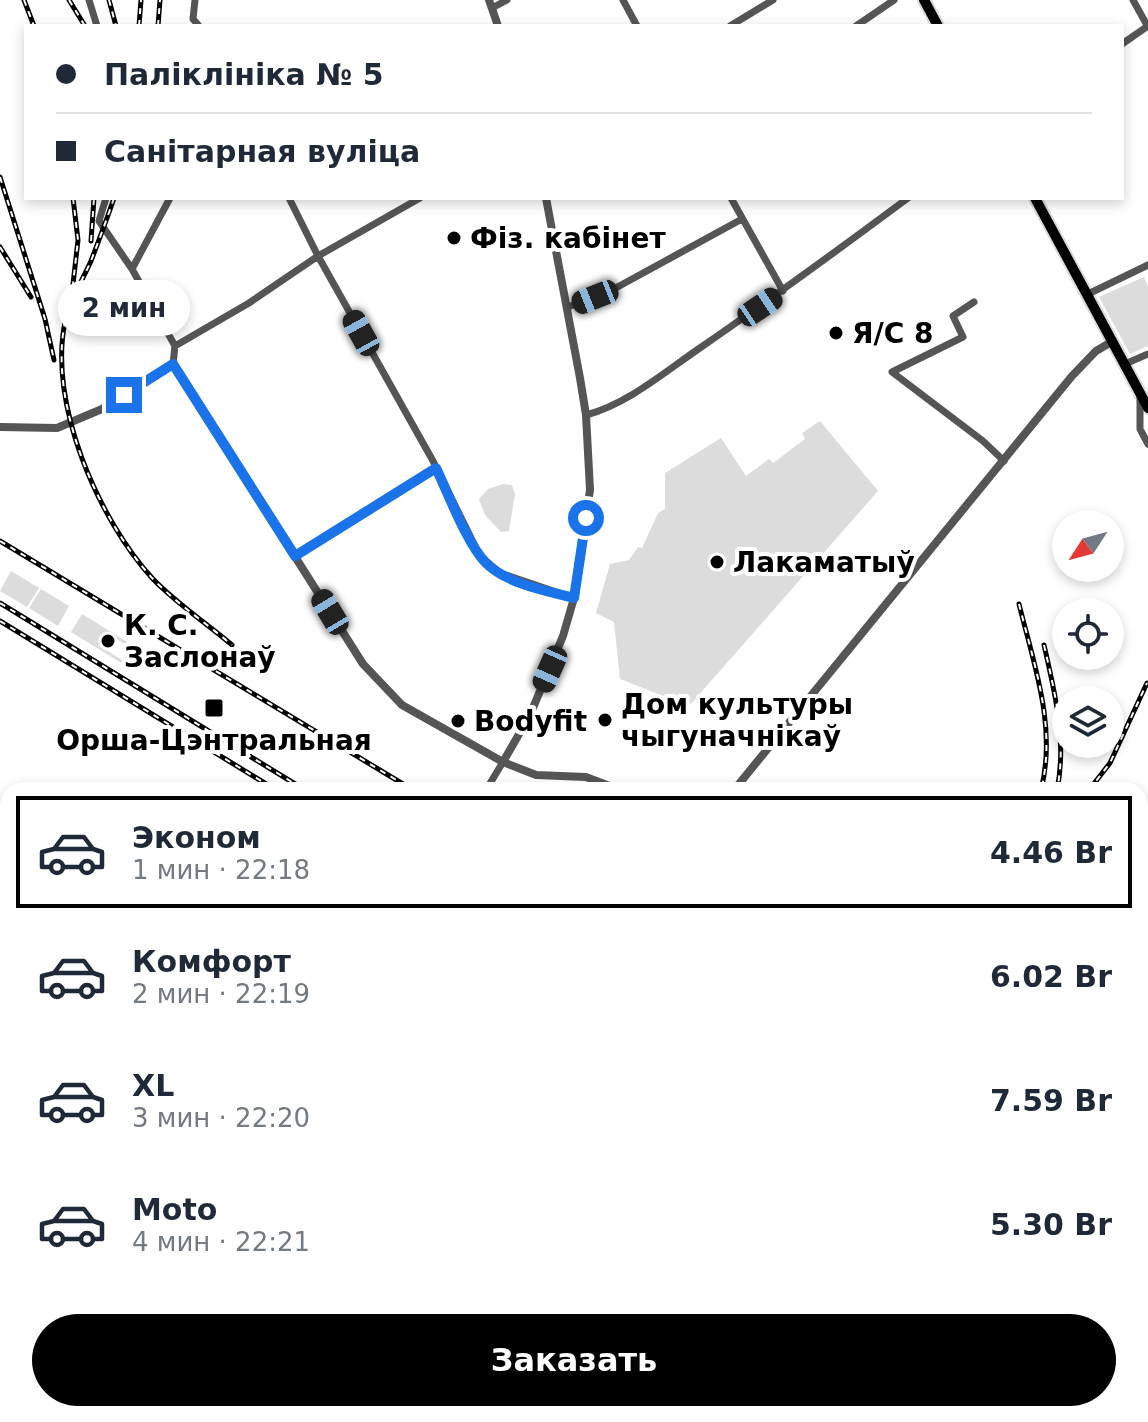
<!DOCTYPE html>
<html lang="ru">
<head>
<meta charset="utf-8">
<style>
	:root { --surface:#fff; --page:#f6f6f7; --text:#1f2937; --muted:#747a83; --line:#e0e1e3; --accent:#000 }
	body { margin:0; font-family:"DejaVu Sans",sans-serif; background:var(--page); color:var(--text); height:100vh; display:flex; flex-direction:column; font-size:30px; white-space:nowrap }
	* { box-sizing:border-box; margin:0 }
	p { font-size:26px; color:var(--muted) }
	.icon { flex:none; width:44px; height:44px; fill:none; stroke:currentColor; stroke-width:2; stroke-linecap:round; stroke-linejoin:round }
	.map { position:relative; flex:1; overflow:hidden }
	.sheet { position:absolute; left:0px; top:782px; width:1148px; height:640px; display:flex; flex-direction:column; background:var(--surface); border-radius:24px 24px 0 0; box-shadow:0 4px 12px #0003 }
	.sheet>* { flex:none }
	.guide { position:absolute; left:24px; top:24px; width:1100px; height:176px; border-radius:0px; box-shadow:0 4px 12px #0003; display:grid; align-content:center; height:176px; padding:0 32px; background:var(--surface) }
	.needle { width:52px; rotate:234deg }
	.tools { position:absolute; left:1052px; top:510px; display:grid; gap:16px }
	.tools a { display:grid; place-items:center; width:72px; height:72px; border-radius:50%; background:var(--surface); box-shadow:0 4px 12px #0003; font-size:40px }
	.end { position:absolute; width:36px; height:36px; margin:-18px; border:10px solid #1a73e8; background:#fff; box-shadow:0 0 0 4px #fff }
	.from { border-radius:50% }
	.bubble { position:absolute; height:56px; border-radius:28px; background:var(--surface); box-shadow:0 4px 12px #0003; font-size:26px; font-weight:600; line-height:56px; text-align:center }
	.car { position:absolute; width:24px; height:48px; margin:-24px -12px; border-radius:10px; box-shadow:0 0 6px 2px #0007; background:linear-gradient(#222 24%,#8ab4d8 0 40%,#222 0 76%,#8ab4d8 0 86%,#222 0) }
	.guide b { display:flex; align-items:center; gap:28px; height:76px; font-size:30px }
	.guide b+b { border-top:2px solid var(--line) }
	.guide i { width:20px; height:20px; background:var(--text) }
	ul { padding:14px 0 0; list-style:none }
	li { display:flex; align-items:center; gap:24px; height:112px; margin:0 16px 12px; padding:0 16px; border:4px solid transparent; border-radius:0px }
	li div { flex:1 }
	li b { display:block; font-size:30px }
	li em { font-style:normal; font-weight:600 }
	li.on { border-color:var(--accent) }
	li>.icon { width:72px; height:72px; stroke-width:1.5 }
	.cta { display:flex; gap:16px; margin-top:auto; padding:16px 32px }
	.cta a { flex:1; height:92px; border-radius:48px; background:var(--accent); color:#fff; font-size:32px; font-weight:600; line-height:92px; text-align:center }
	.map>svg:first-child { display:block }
</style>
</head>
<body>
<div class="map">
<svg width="1148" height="1422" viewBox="0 0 1148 1422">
	<rect width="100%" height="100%" fill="#fff"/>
	<path fill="#dcdcdc" d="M 1144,277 L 1148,287 L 1148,346 L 1130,354 L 1099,297 Z
		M 820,421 L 878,491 L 689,706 L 620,679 L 614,622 L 596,613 L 610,564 L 629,560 L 638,547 L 642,548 L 658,513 L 665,509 L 665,473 L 721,438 L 746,476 L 769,459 L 773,463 L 805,439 L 802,433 Z
		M 503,484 L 512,485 L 515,494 L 509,531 L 501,532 L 485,515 L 479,499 L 488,489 Z
		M 11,571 L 39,588 L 27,607 L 0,591 Z
		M 41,589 L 69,606 L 58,626 L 29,608 Z
		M 82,614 L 134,646 L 130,653 L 127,651 L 129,647 L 108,634 L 100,646 L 122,660 L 126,655 L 128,656 L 123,664 L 71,632 Z
		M 1148,907 L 1148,1015 L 1140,1012 L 1140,918 Z
		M 1140,1056 L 1148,1058 L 1148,1120 L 1140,1117 Z"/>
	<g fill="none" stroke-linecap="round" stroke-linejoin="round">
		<g stroke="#dbdbdb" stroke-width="14">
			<path id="primary" d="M 924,0 L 938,26
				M 1035,198 L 1148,408"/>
		</g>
		<path stroke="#555" stroke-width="7" d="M 89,0 L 97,26
			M 195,0 L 193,19 L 199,26
			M 623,0 L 637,26
			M 1133,0 L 1148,27
			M 492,8 L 507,0
			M 730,26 L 773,0
			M 856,26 L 894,0
			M 1122,44 L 1148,26
			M 106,198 L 99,221 L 132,269
			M 170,198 L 132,269 L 175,346 L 173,364
			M 289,198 L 318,256 L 433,461 L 480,556 L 500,573 L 574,598
			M 731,198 L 783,291
			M 1088,294 L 1148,265
			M 974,302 L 953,316 L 963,337 L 892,372 L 983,441 L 1004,461
			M 568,307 L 612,290 L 742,219
			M 175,346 L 249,303 L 318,256 L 420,198
			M 1125,364 L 1148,354
			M 1140,395 L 1140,429 L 1148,444
			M 586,415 C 627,404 662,374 697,350 C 768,301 838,250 908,198
			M 295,556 L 436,468
			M 486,790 L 503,762
			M 0,900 L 8,895
			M 0,1053 L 8,1069
			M 0,1097 L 8,1093
			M 0,1286 L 8,1285
			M 0,1402 L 8,1404
			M 37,1414 L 61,1422
			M 187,1414 L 190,1422
			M 288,1414 L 292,1422
			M 477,1414 L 479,1422
			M 624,1414 L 626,1422
			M 1057,1414 L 1058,1422
			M 1123,1414 L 1131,1422
			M 680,1422 L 703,1414
			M 798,1422 L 806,1414
			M 898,1422 L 904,1418 L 912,1422
			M 965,1422 L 973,1414"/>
		<path stroke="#555" stroke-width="8" d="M 489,0 L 498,26
			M 0,427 L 57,428 L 102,409 L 173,364 L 363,664 L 402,705 L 503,762 L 536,775 L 586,777 L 620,790
			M 503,762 L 530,715 L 563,636 L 574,598 L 590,490 L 586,415 L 580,378 L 546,198
			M 734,790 L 1072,376 L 1096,351 L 1113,341"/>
		<use href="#primary" stroke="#000" stroke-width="10"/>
		<g stroke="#000" stroke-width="5">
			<path id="rail" d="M 24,0 L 34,26
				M 69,0 L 85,26
				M 109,0 L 116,26
				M 139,26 L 141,0
				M 158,26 L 160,0
				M 0,177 L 45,319 L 54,360
				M 73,198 L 78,240 L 73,284
				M 114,198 C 107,219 99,240 91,261 C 82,281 70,300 65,322 C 48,403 98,519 153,579 C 176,603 206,623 232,645
				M 91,241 L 94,198
				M 0,247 L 31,297
				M 0,541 L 413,790
				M 0,603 L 305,790
				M 1019,604 C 1034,665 1057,727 1041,790
				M 0,621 L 276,790
				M 1044,645 C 1055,693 1067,741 1057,790
				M 1089,790 L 1110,763 L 1147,683
				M 1140,913 L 1148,901
				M 1140,1192 L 1148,1197
				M 1140,1311 L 1148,1316"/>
		</g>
		<use href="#rail" stroke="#fff" stroke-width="2" stroke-dasharray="6" stroke-linecap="butt"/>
	</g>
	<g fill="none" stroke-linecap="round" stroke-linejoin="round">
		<path stroke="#1a73e8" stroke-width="10" d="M 124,395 L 173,364 L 295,556 L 436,468 C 448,493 467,544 486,563 C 507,584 547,591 574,598 L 586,518"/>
	</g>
	<g fill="#000" stroke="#fff" stroke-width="3">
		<circle cx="454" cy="238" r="8"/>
		<circle cx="836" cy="333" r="8"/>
		<circle cx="717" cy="562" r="8"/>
		<circle cx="108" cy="641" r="8"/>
		<rect x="204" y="698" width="20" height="20" rx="4"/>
		<circle cx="605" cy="720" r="8"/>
		<circle cx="458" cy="721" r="8"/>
	</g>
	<g text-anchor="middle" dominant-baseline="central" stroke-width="8" stroke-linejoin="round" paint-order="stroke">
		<g font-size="28" font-weight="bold" fill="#000" stroke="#fff" text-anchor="start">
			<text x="470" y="238">Фіз. кабінет</text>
			<text x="852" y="333">Я/С 8</text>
			<text x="733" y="562">Лакаматыў</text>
			<text x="124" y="625">К. С.<tspan x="124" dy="32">Заслонаў</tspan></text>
			<text x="621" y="704">Дом культуры<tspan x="621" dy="32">чыгуначнікаў</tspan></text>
			<text x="474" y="721">Bodyfit</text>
			<text x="214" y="740" text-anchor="middle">Орша-Цэнтральная</text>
		</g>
	</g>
</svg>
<div class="tools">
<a><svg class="needle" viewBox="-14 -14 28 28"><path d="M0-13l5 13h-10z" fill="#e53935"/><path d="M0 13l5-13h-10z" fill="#747a83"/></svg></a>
<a><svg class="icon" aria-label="locate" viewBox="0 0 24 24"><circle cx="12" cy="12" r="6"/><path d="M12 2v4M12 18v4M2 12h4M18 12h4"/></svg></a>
<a><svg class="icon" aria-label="layers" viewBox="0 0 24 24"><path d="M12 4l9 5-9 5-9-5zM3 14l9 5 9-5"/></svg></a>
</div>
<i class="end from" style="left:586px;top:518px"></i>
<i class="end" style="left:124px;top:395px"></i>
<div class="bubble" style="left:58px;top:280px;width:132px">2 мин</div>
<i class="car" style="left:595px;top:297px;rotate:248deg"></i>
<i class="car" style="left:760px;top:307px;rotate:56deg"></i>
<i class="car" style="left:361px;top:333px;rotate:331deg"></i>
<i class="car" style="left:330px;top:612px;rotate:329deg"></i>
<i class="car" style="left:550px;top:669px;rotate:204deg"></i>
<div class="guide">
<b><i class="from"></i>Паліклініка № 5</b>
<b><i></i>Санітарная вуліца</b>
</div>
<section class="sheet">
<ul>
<li class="on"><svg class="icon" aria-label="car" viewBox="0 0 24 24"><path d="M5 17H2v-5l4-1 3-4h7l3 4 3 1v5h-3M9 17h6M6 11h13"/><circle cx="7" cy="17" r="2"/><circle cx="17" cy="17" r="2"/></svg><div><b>Эконом</b><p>1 мин · 22:18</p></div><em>4.46 Br</em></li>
<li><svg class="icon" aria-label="car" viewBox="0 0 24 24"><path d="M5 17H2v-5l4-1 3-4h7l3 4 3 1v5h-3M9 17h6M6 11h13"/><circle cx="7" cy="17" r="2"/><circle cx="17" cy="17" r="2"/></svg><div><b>Комфорт</b><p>2 мин · 22:19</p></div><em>6.02 Br</em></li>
<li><svg class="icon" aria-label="car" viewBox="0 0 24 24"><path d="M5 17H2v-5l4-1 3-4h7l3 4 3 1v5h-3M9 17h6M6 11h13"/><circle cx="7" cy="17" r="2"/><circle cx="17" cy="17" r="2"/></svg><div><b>XL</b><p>3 мин · 22:20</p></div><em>7.59 Br</em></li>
<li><svg class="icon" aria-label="car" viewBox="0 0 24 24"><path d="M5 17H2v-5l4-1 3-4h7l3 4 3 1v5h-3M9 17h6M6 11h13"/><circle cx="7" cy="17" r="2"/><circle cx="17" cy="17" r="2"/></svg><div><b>Moto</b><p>4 мин · 22:21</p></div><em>5.30 Br</em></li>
</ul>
<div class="cta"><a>Заказать</a></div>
</section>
</div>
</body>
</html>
